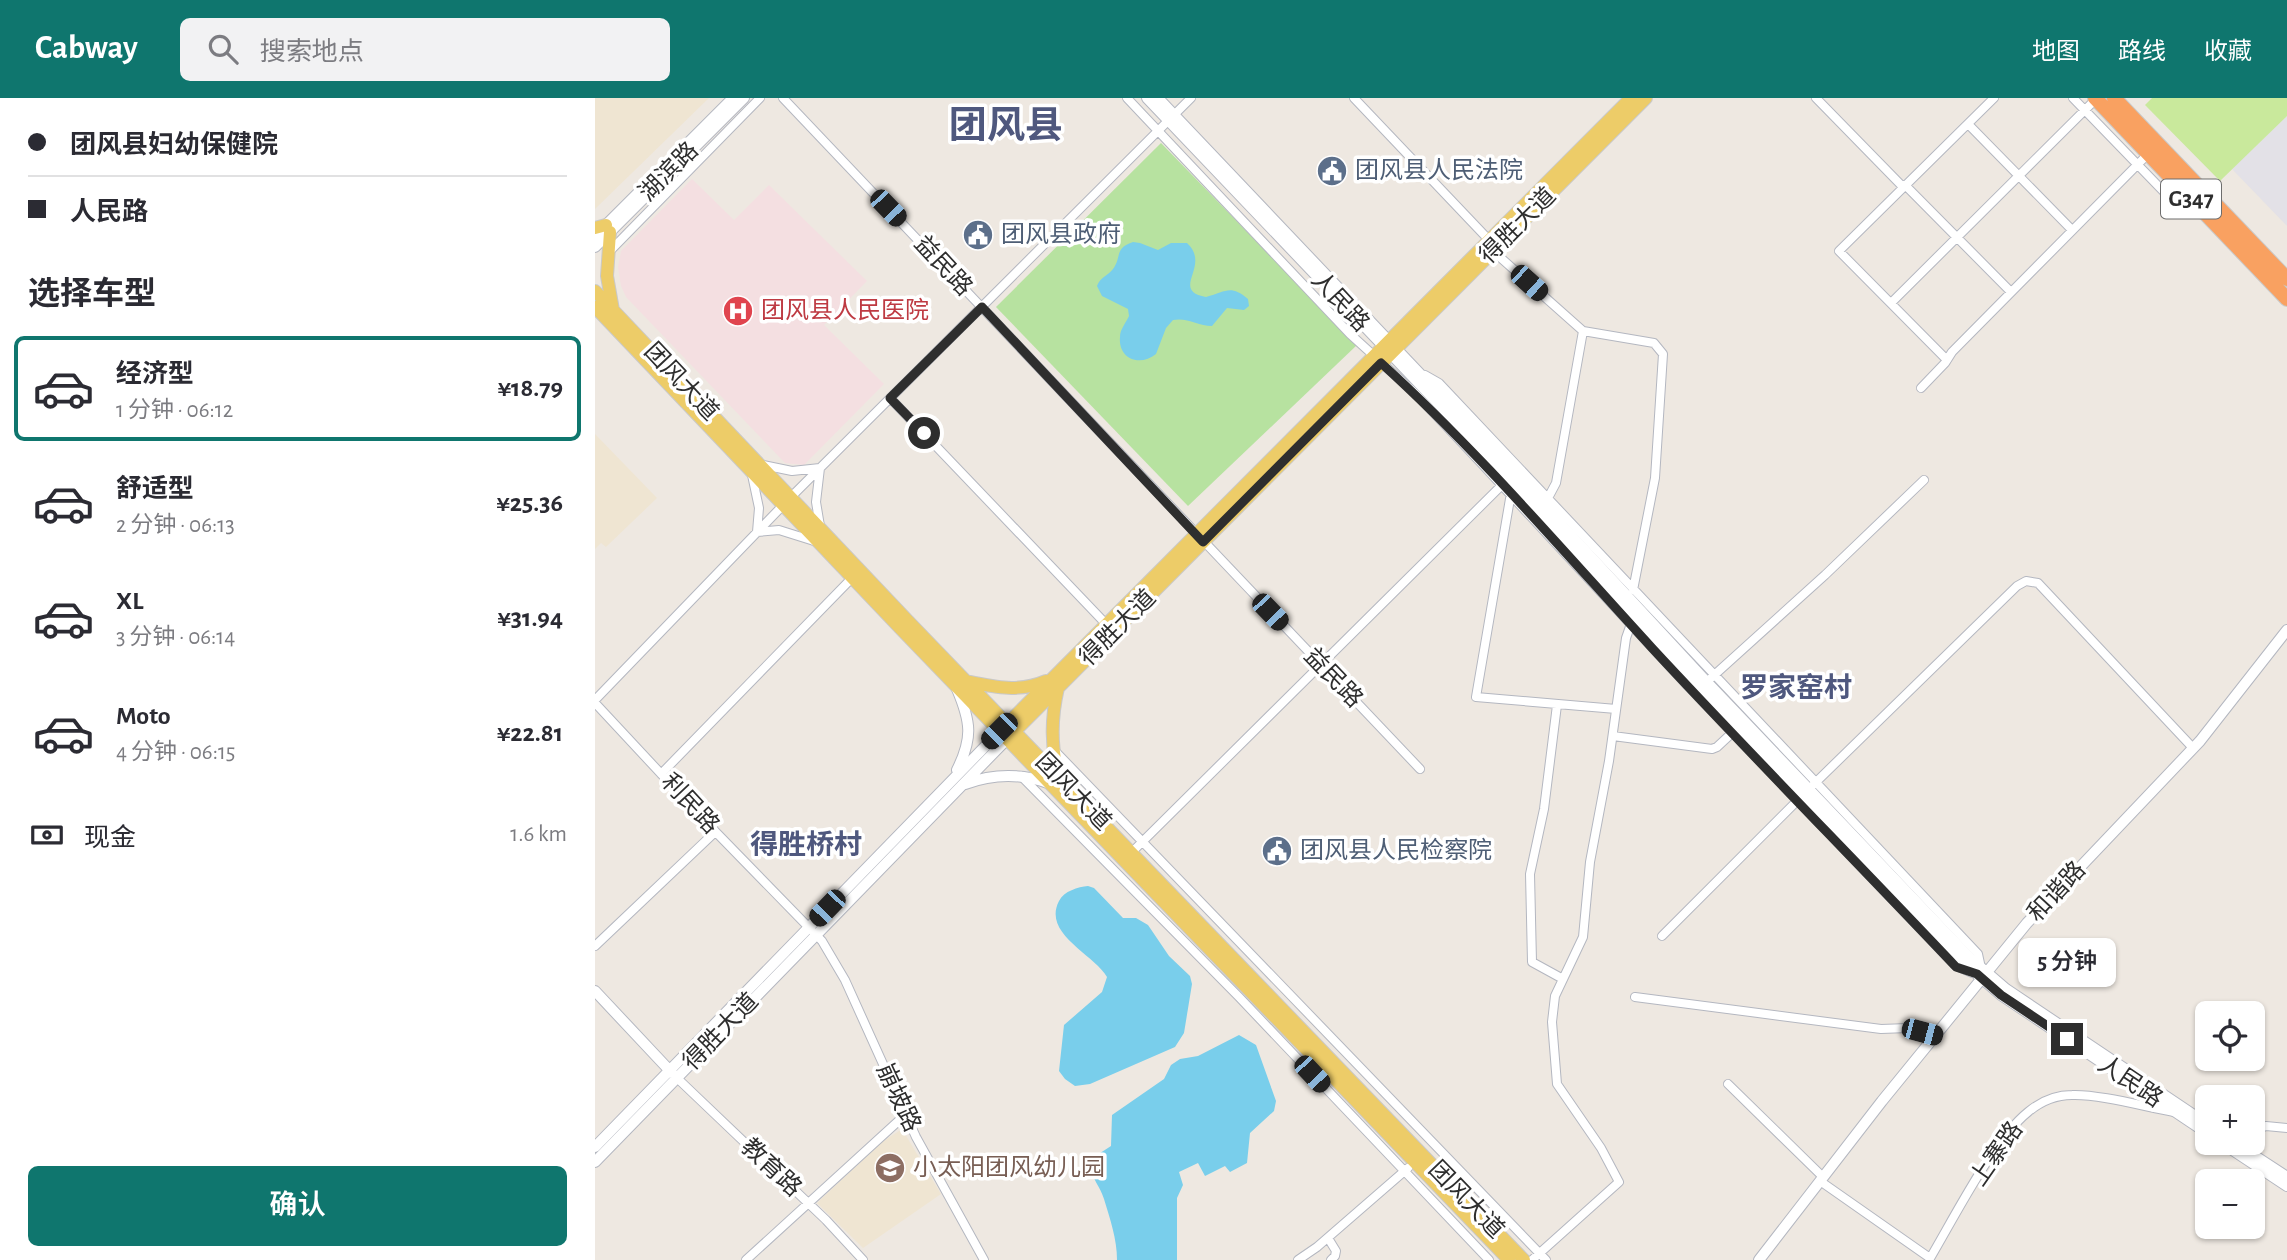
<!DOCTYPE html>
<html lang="zh">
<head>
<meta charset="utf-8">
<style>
	:root { --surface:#fff; --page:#f2f2f3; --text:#2b2b33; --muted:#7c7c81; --line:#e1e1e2; --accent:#0f766e }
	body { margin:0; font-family:"Alegreya Sans","Noto Sans SC",sans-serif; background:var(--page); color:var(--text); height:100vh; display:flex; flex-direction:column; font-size:26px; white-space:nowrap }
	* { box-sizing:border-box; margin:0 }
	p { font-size:23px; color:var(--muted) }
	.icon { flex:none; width:38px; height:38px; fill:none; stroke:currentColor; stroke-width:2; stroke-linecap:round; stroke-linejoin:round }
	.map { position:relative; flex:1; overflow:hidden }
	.panel { display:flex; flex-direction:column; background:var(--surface); width:595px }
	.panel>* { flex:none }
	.guide { display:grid; align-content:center; height:154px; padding:0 28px; background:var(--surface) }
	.fabs { position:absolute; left:1600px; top:903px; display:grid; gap:14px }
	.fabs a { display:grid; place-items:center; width:70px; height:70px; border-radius:10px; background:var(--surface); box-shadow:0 2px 5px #0004; font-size:35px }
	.end { position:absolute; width:32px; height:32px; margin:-16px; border:9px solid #2e2e2e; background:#fff; box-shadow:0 0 0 4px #fff }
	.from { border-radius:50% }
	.bubble { position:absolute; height:49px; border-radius:10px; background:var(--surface); box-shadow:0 2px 5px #0004; font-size:23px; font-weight:600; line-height:49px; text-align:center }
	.car { position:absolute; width:21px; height:42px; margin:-21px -10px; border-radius:9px; box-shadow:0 0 5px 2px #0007; background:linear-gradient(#222 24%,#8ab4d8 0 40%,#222 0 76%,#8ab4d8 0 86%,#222 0) }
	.guide b { display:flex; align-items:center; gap:24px; height:66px; font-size:26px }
	.guide b+b { border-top:2px solid var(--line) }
	.guide i { width:18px; height:18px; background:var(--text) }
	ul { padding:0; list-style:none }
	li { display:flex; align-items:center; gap:21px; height:105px; margin:0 14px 10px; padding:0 14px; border:4px solid transparent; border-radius:10px }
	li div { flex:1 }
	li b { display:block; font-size:26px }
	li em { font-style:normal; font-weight:600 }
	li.active { border-color:var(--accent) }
	li>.icon { width:63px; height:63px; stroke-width:1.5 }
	h2 { padding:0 28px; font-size:32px; line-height:84px }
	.pay { display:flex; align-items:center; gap:18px; height:77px; padding:0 28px; font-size:26px }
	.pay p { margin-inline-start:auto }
	.cta { display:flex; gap:14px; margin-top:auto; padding:14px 28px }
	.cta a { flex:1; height:80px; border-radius:10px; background:var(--accent); color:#fff; font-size:28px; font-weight:600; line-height:80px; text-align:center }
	header { display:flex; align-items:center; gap:42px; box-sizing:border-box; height:98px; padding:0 35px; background:var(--accent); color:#fff }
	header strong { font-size:33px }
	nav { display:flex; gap:38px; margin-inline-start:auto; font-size:24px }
	.search { width:490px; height:63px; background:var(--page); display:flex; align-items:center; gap:18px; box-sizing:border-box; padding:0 24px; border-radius:10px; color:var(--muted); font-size:26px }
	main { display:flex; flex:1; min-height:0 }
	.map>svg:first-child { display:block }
</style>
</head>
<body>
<header>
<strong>Cabway</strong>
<div class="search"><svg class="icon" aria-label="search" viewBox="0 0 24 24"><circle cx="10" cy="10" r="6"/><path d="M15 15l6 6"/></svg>搜索地点</div>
<nav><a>地图</a><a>路线</a><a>收藏</a></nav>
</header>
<main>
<section class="panel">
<div class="guide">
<b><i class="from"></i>团风县妇幼保健院</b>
<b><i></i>人民路</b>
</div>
<h2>选择车型</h2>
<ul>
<li class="active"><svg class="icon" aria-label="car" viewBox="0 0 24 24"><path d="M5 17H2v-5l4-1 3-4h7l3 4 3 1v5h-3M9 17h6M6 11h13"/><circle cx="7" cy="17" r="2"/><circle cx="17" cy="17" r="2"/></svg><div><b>经济型</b><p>1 分钟 · 06:12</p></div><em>¥18.79</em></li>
<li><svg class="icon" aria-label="car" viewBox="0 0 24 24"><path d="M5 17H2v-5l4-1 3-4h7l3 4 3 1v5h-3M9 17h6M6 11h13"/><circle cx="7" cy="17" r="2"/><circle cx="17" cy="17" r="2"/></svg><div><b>舒适型</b><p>2 分钟 · 06:13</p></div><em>¥25.36</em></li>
<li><svg class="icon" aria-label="car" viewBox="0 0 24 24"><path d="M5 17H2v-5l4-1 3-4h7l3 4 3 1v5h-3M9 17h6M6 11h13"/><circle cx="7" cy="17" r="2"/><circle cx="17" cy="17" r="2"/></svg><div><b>XL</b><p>3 分钟 · 06:14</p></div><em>¥31.94</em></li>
<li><svg class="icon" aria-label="car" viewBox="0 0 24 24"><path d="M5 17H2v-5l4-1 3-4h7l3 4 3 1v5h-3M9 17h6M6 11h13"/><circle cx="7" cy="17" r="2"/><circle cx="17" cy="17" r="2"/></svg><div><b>Moto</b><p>4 分钟 · 06:15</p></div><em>¥22.81</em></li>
</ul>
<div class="pay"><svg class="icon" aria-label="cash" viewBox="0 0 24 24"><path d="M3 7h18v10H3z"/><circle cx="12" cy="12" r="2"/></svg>现金<p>1.6 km</p></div>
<div class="cta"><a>确认</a></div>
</section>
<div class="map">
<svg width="1692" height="1162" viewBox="0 0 1692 1162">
	<rect width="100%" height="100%" fill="#eee8e1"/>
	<path fill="#e3e1e7" d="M 1692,18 L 1692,128 L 1637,71 Z"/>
	<path fill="#efe5d2" d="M 0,0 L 114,0 L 0,111 Z
		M 0,336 L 62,400 L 11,449 L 6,445 L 0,451 Z
		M 307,1031 L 346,1096 L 268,1150 L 222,1105 L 287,1044 Z"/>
	<path fill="#f4dfe1" d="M 97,81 L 139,122 L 174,87 L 272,183 L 229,227 L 289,286 L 209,367 L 190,365 L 31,199 L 26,188 L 23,169 L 26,153 Z"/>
	<path fill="#b7e2a0" d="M 566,45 L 762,247 L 593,408 L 401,209 Z"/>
	<path fill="#c9e99c" d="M 1557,0 L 1692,0 L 1692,18 L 1625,83 L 1550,7 Z"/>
	<path fill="#79ceeb" d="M 538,144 L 545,145 L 563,152 L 576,145 L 592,145 C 617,168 574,192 611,199 C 631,194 635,186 653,201 L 654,208 L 649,212 L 632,210 L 617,228 C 603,228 592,219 578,222 L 571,230 L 561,256 C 545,269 523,261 525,239 C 525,231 531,225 534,218 L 533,211 L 507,198 L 502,188 C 505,179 513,178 518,171 C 527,159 519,150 538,144 Z
		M 493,788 L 499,790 L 528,820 L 541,820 L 553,827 L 574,858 L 595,878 L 597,886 L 589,935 L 580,949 L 495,986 L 480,988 L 470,981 L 464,973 L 469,927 L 507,894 L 512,879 C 499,856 447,836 464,803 C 469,793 483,789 493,788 Z
		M 644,937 L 661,947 L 681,1003 L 679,1013 L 655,1035 L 652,1065 L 635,1074 L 630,1068 L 610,1078 L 603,1065 L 584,1074 L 588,1087 L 582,1100 L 582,1162 L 522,1162 C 522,1141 515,1121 509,1101 C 504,1085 492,1078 499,1059 L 516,1048 L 517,1017 L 569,981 L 576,967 L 585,961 L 603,958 Z"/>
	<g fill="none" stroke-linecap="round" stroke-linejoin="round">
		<g stroke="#b4b7c0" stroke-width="10">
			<path id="street" d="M 188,0 L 825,671
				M 532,0 L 755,236 L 821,296 L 888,367 L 1093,588 L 1361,868 L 1377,875
				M 759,0 L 894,142
				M 1221,0 L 1308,89
				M 1478,0 L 1571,96 L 1582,86
				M 1373,26 L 1477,132
				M 1310,87 L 1416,194
				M 898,153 L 988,233 L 961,385 L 953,400
				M 14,154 L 165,0
				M 1296,205 L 1501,1
				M 988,233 L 1059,245 L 1068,256 L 1060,380 L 1038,492
				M 1352,262 L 1244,153 L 1399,0
				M 830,277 L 844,285 L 1383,856 L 1386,870
				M 1326,290 L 1350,265 L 1357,254 L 1553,56
				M 295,300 L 511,526
				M 168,367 L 197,373 L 225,370 L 221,404 L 225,428
				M 157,377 L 164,410 L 162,434 L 184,432 L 219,443
				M 916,395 L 881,599 L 1021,611
				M 1116,580 L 1230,477 L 1329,382
				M 0,602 L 196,399 L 596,0
				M 0,605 L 111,724 L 227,843 L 250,882 L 321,1039 L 389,1162
				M 962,607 L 949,711 L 935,776 L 937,864 L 968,881
				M 1018,638 L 1117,651 L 1122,649 L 1137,635
				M 460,653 L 951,1162
				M 66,676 L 257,480
				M 426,678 L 644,899 L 894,1162
				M 1218,687 L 1422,488 L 1431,483 L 1443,485 L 1598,650
				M 536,755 L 909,385
				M 1067,838 L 1204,701
				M 0,848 L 120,734
				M 1040,899 L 1286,931 L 1313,930 L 1341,937
				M 82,980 L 231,1122 L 268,1162
				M 1133,986 L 1228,1079
				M 1657,1033 L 1671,1028 L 1692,1030
				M 1225,1083 L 1335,1160
				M 733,1140 L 741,1153 L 740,1158 L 736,1162
				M 151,1162 L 310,1017
				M 703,1162 L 722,1149 L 813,1070
				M 937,1162 L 1024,1084 L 1006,1050 L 962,986 L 957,924 L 960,898 L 988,839 L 995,764 L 1014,663 L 1031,540 L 1037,523
				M 1334,1162 C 1358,1122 1398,1042 1433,1014 C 1445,1004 1461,997 1477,997 C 1504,996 1551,1009 1579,1014"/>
		</g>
		<g stroke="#b4b7c0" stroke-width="12">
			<path id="secondary" d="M 552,0 L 897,362 L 1101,584 L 1370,866 L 1406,897 L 1612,1035
				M 563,0 L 902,357 L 1107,579 L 1375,860 L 1411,891 L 1612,1026
				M 0,138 L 138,0
				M 0,149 L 149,0
				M 362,591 C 376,624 378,640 362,672
				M 370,686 C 397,676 425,675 453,685
				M 0,893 L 77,975
				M 1627,1045 L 1692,1088
				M 1640,1045 L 1692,1079
				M 0,1049 L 410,628
				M 0,1064 L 416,637
				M 1164,1162 L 1287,1003 L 1432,825 L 1605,643 L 1692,532"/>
		</g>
		<g stroke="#c9c9c9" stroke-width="14">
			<path id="primary" d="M 0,130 L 11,127
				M 15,134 L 12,178 L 18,212
				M 0,193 L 313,523 L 929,1162
				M 0,209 L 305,530 L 914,1162
				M 370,583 C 399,589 423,595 451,583
				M 463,590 C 456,620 455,648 464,678
				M 412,626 L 1036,0
				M 419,634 L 1051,0"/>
		</g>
		<g stroke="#c9c9c9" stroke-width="16">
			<path id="highway" d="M 1500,0 L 1692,201
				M 1519,0 L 1692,181"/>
		</g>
		<use href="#street" stroke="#fff" stroke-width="8"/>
		<use href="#secondary" stroke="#fff" stroke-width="10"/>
		<use href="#primary" stroke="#edcc68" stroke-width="12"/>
		<use href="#highway" stroke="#f9a161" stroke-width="14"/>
	</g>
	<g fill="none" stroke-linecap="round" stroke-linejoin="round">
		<path stroke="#2e2e2e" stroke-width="9" d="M 329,335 L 295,300 L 387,209 L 608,444 L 786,265 C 883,353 969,454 1057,550 C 1157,658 1260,762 1361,869 L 1382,876 L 1406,897 L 1472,941"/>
	</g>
	<defs>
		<g id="civic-disc" transform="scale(1.575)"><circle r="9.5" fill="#5c6f8a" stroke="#fff"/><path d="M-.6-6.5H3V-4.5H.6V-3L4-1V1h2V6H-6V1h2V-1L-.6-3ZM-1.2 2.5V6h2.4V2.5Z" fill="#fff"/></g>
		<g id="hospital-disc" transform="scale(1.575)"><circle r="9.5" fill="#e0444e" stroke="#fff"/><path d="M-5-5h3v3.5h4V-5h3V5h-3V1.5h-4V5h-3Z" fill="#fff"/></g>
		<g id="school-disc" transform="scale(1.575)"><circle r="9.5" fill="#8d6e63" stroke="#fff"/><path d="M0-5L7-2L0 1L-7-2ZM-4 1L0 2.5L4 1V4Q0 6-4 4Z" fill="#fff"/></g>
	</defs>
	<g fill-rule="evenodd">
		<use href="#civic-disc" x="737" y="73"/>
		<use href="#civic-disc" x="383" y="137"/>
		<use href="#hospital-disc" x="143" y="213"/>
		<use href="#civic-disc" x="682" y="753"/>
		<use href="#school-disc" x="295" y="1070"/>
	</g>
	<g text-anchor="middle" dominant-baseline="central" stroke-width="7" stroke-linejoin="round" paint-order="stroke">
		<rect fill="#fff" stroke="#6d6d6d" stroke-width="2" x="1566" y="81.5" width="60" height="39" rx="5"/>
		<g font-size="23" font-weight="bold" fill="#2e2e2e">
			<text x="1596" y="101">G347</text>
		</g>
		<g font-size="24" fill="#4e5e75" stroke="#fff" text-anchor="start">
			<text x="760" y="73">团风县人民法院</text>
			<text x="406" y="137">团风县政府</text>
			<text x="705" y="753">团风县人民检察院</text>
		</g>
		<g font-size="24" fill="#2e2e2e" stroke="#fff">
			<text transform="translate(74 74) rotate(-45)">湖滨路</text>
			<text transform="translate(923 128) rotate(-45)">得胜大道</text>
			<text transform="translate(348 168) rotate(47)">益民路</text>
			<text transform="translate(745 204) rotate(47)">人民路</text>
			<text transform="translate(86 284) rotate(47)">团风大道</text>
			<text transform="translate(523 530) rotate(-45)">得胜大道</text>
			<text transform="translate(738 580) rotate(46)">益民路</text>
			<text transform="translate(478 694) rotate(46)">团风大道</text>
			<text transform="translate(95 706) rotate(47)">利民路</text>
			<text transform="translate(1462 794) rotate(-47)">和谐路</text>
			<text transform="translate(126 934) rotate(-46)">得胜大道</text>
			<text transform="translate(1535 984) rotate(34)">人民路</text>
			<text transform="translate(303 1000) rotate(65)">崩坡路</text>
			<text transform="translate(1402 1056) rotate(-55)">上寨路</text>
			<text transform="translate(176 1070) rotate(43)">教育路</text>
			<text transform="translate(871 1102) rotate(46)">团风大道</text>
		</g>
		<g font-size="24" fill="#be3a42" stroke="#fff" text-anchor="start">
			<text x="166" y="213">团风县人民医院</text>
		</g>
		<g font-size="24" fill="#785e54" stroke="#fff" text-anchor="start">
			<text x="318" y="1070">小太阳团风幼儿园</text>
		</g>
		<g font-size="28" font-weight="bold" fill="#4f587e" stroke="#fff">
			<text x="1201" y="591">罗家窑村</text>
			<text x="211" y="748">得胜桥村</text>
		</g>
		<g font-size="38" font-weight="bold" fill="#4f587e" stroke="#fff">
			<text x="411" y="29">团风县</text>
		</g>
	</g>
</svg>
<div class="fabs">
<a><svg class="icon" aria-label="locate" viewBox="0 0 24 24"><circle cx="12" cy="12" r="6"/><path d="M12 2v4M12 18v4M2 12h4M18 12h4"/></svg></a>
<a>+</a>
<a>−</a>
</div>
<i class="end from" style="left:329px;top:335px"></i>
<i class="end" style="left:1472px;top:941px"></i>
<div class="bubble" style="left:1423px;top:840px;width:98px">5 分钟</div>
<i class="car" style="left:293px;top:110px;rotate:136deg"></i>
<i class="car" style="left:934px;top:185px;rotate:132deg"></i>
<i class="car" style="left:675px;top:514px;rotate:136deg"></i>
<i class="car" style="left:404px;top:633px;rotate:225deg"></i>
<i class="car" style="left:232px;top:810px;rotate:224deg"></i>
<i class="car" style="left:1327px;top:934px;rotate:105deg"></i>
<i class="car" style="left:717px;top:976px;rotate:137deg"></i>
</div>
</main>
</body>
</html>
